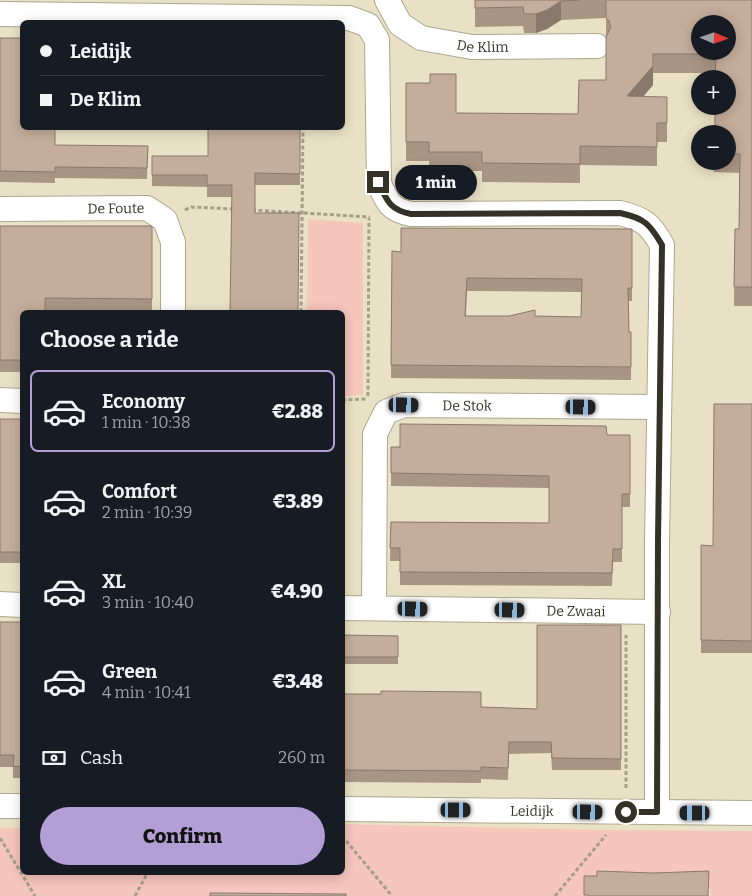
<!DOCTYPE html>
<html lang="en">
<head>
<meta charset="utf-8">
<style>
	:root { --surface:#171b24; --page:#242831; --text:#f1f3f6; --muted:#9ea1a6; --line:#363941; --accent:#b39fd6 }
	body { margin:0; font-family:Bitter,serif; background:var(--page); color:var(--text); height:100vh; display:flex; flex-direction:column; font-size:19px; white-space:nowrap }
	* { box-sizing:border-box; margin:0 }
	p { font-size:16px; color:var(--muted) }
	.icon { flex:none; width:28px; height:28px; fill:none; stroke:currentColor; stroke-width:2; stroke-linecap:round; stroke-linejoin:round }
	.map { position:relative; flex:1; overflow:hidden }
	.drawer { position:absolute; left:20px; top:310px; width:325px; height:565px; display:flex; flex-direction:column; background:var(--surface); border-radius:8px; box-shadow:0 2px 12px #0003 }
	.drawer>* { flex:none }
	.top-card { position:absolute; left:20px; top:20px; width:325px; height:110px; border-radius:8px; box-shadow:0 2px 12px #0003; display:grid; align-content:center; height:110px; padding:0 20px; background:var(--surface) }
	.needle { width:32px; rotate:92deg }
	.controls { position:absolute; left:691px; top:15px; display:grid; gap:10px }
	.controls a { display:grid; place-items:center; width:45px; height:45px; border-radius:50%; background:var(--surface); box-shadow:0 2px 12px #0003; font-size:25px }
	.end { position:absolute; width:22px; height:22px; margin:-11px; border:6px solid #343126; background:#fff; box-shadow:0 0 0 2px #fff }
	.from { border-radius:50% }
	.bubble { position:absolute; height:35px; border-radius:18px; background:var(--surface); box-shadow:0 2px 12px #0003; font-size:16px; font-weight:800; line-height:35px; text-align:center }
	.car { position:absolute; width:15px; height:30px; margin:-15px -8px; border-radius:6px; box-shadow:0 0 4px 1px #0007; background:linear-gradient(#222 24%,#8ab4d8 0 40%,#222 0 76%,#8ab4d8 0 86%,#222 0) }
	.top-card b { display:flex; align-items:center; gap:18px; height:48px; font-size:19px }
	.top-card b+b { border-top:1px solid var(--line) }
	.top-card i { width:12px; height:12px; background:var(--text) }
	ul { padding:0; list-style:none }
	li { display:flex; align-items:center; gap:15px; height:82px; margin:0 10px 8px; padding:0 10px; border:2px solid transparent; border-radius:8px }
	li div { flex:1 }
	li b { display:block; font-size:19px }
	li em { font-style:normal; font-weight:800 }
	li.current { border-color:var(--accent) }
	li>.icon { width:45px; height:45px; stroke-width:1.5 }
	h2 { padding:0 20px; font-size:22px; line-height:60px }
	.pay { display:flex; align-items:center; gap:12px; height:55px; padding:0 20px; font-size:19px }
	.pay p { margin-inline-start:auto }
	.action { display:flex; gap:10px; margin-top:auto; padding:10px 20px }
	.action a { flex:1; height:58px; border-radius:30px; background:var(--accent); color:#111; font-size:20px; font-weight:800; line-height:58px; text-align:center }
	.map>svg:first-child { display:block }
</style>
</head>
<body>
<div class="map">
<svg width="752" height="896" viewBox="0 0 752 896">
	<rect width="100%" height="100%" fill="#e9e1c5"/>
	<path fill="#f6c5bc" d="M 308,219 L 363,223 L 363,395 L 343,396 L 342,312 L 307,312 Z
		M 343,824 L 599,830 L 752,831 L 752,896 L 711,896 L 710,888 L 652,889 L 585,896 L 0,896 L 0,828 L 22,828 L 22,872 L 342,872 Z"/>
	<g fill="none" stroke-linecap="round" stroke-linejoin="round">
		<g stroke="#afa78c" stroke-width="26">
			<g id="street">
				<path id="s1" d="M 387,0 L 400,24 L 421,38 L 472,47 L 597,46"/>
				<path d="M 0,14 L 349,18 L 368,25 L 377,40 L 379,183 C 387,202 390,210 411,214 L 620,213 C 644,219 650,224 662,245 L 657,541 L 657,812"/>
				<path id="s2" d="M 0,209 L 147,208 L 165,220 L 173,242 L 173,312"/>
				<path d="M 0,400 L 22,401"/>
				<path d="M 0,604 L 22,605"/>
				<path id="s3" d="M 342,608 L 658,612"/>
				<path id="s4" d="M 374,608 L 375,434 L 386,412 L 404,405 L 659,407"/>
				<path d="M 0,806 L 22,806"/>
				<path id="s5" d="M 342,809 L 752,813"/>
			</g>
		</g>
		<path stroke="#a59f89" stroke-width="3" stroke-dasharray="4 2.5" stroke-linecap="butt" d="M 185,210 L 191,207 L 235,209
			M 252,210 L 370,217
			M 301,312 L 303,128
			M 368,396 L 369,218
			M 342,400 L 367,399
			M 626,788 L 626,635
			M 342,836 L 392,896
			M 0,838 L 35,896
			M 135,896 L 148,872
			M 555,896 L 606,835"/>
		<use href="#street" stroke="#fff" stroke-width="24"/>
	</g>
	<path fill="#a99584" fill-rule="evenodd" d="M 475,0 L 752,0 L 752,306 L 734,306 L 735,229 L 739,229 L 739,173 L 714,172 L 714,161 L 728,161 L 728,134 L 715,73 L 653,73 L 653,85 L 643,97 L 667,97 L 667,142 L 657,142 L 657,166 L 580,165 L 580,183 L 482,182 L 482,171 L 429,171 L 429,161 L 406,161 L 406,83 L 456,113 L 578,114 L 606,80 L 606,18 L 561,20 L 547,29 L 536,33 L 524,33 L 523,26 L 475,27 Z
		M 0,38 L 55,145 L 148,146 L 147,179 L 55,178 L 55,183 L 0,182 Z
		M 300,128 L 300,185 L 255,185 L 255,213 L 298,312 L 232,197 L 207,197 L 207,187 L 152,186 L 152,156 L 208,156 Z
		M 0,226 L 152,226 L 152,311 L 45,310 L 22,312 L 22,372 L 0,372 Z
		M 632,229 L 632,301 L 628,301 L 629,332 L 631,332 L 631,380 L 391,378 L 392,251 L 401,252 ZM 467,291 L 582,292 L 581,317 L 466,316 Z
		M 752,404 L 752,653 L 701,653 L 701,545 L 713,546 Z
		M 0,419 L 22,419 L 22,563 L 0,563 Z
		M 607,435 L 630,435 L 630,507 L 622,507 L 622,562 L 613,562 L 612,586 L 400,585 L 400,561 L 390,561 L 391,522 L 549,523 L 549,488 L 391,486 L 391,447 L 400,447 Z
		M 0,622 L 22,622 L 22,778 L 13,778 L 13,767 L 0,767 Z
		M 621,625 L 621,770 L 552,770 L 551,753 L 509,754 L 508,780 L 481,779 L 481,783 L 342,782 L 342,694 L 481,707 L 537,709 Z
		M 342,635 L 398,636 L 398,664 L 342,664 Z"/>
	<path fill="#89796c" d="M 561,1 L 561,20 L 547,29 L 536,33 L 536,14 Z
		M 653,54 L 653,85 L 627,115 L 627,96 Z"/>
	<path fill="#c4ad9a" stroke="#89796c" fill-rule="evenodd" d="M 475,0 L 579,0 L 561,1 L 547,10 L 536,14 L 524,14 L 523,7 L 475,8 Z
		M 606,0 L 752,0 L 752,287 L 734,287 L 735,229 L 739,229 L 740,154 L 728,154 L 728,134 L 715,134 L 715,106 L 728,106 L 728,79 L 715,79 L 716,54 L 653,54 L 653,66 L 627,96 L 667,97 L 667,123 L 657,123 L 657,147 L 580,146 L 580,164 L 482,163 L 482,152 L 429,152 L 429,142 L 406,142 L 406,83 L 430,83 L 430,74 L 456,74 L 456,113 L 578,114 L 579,80 L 606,80 L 606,37 L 611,27 L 609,21 L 606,18 ZM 700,24 L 728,24 L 728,51 L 700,51 Z
		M 0,38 L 22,38 L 22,128 L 55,128 L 55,145 L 148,146 L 147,168 L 55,167 L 55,172 L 0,171 Z
		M 208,128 L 300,128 L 300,174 L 255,173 L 255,213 L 299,213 L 298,312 L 230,312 L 232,185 L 207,185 L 207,175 L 152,175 L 152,156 L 208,156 Z
		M 0,226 L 152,226 L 152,299 L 45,298 L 45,312 L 22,312 L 22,360 L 0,360 Z
		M 401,228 L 632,229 L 632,288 L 628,288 L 629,332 L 631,332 L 631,367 L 391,365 L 392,251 L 401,252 ZM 467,278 L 582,279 L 581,317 L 535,316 L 535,310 L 509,316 L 465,316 Z
		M 714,404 L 752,404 L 752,641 L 701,640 L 701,545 L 713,546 Z
		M 0,419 L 22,419 L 22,552 L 0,552 Z
		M 400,424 L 606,426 L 607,435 L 630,435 L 630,494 L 622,494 L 622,549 L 613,549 L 612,573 L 400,572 L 400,548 L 390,548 L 391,522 L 549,523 L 549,476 L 391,473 L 391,447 L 400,447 Z
		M 0,622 L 22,622 L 22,767 L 13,766 L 14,755 L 0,755 Z
		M 537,625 L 621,625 L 621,759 L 552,758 L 551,742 L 509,742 L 508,768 L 481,767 L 481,771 L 342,770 L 342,694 L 381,694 L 381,691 L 481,692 L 481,707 L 537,709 Z
		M 342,635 L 398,636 L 398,657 L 342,657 Z
		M 597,871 L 653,873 L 709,871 L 708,896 L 588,896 L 588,895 L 584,895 L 584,876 L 597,876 Z
		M 210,893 L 346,894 L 346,896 L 210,896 Z"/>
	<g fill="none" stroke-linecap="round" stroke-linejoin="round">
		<path stroke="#343126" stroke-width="6" d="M 378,182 C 387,201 390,210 411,214 L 620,213 C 644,218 650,224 662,245 L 658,541 L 657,812 L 626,812"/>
	</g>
	<g text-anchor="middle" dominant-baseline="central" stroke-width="5" stroke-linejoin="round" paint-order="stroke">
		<g font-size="14" fill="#343126" stroke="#fff">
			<text stroke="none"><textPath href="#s1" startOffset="115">De Klim</textPath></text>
			<text stroke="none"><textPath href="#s2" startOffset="116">De Foute</textPath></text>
			<text stroke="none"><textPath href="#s4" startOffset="281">De Stok</textPath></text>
			<text stroke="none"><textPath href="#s3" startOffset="234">De Zwaai</textPath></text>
			<text stroke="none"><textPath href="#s5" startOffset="190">Leidijk</textPath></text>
		</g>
	</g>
</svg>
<div class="controls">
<a><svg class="needle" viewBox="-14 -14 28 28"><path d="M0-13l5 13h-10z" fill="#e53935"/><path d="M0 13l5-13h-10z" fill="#9ea1a6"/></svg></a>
<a>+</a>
<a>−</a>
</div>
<i class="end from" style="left:626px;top:812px"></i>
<i class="end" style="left:378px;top:182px"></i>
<div class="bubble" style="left:395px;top:165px;width:82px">1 min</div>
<i class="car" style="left:404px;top:405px;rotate:91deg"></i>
<i class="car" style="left:581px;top:407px;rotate:91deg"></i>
<i class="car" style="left:413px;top:609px;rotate:91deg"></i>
<i class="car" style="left:510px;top:610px;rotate:91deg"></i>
<i class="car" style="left:456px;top:810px;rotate:90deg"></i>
<i class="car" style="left:588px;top:812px;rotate:91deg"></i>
<i class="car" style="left:695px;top:813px;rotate:270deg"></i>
<div class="top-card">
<b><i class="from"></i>Leidijk</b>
<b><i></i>De Klim</b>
</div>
<section class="drawer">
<h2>Choose a ride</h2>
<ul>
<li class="current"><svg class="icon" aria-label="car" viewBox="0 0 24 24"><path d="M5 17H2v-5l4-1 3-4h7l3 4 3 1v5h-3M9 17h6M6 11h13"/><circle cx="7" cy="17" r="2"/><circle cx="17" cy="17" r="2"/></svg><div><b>Economy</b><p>1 min · 10:38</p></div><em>€2.88</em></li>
<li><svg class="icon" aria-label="car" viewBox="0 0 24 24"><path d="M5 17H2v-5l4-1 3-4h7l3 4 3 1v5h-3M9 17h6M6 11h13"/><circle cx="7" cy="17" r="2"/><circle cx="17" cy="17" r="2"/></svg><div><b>Comfort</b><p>2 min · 10:39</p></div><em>€3.89</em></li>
<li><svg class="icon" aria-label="car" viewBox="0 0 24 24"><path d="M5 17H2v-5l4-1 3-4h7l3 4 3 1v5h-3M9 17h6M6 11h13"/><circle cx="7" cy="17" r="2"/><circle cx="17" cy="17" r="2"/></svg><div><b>XL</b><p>3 min · 10:40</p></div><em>€4.90</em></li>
<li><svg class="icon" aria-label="car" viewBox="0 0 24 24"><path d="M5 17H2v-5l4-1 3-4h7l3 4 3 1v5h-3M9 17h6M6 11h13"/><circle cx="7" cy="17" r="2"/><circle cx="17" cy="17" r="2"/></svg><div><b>Green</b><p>4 min · 10:41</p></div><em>€3.48</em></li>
</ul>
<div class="pay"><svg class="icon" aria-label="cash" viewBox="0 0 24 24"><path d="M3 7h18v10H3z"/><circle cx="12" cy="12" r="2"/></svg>Cash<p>260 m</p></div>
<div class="action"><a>Confirm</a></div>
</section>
</div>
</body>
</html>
